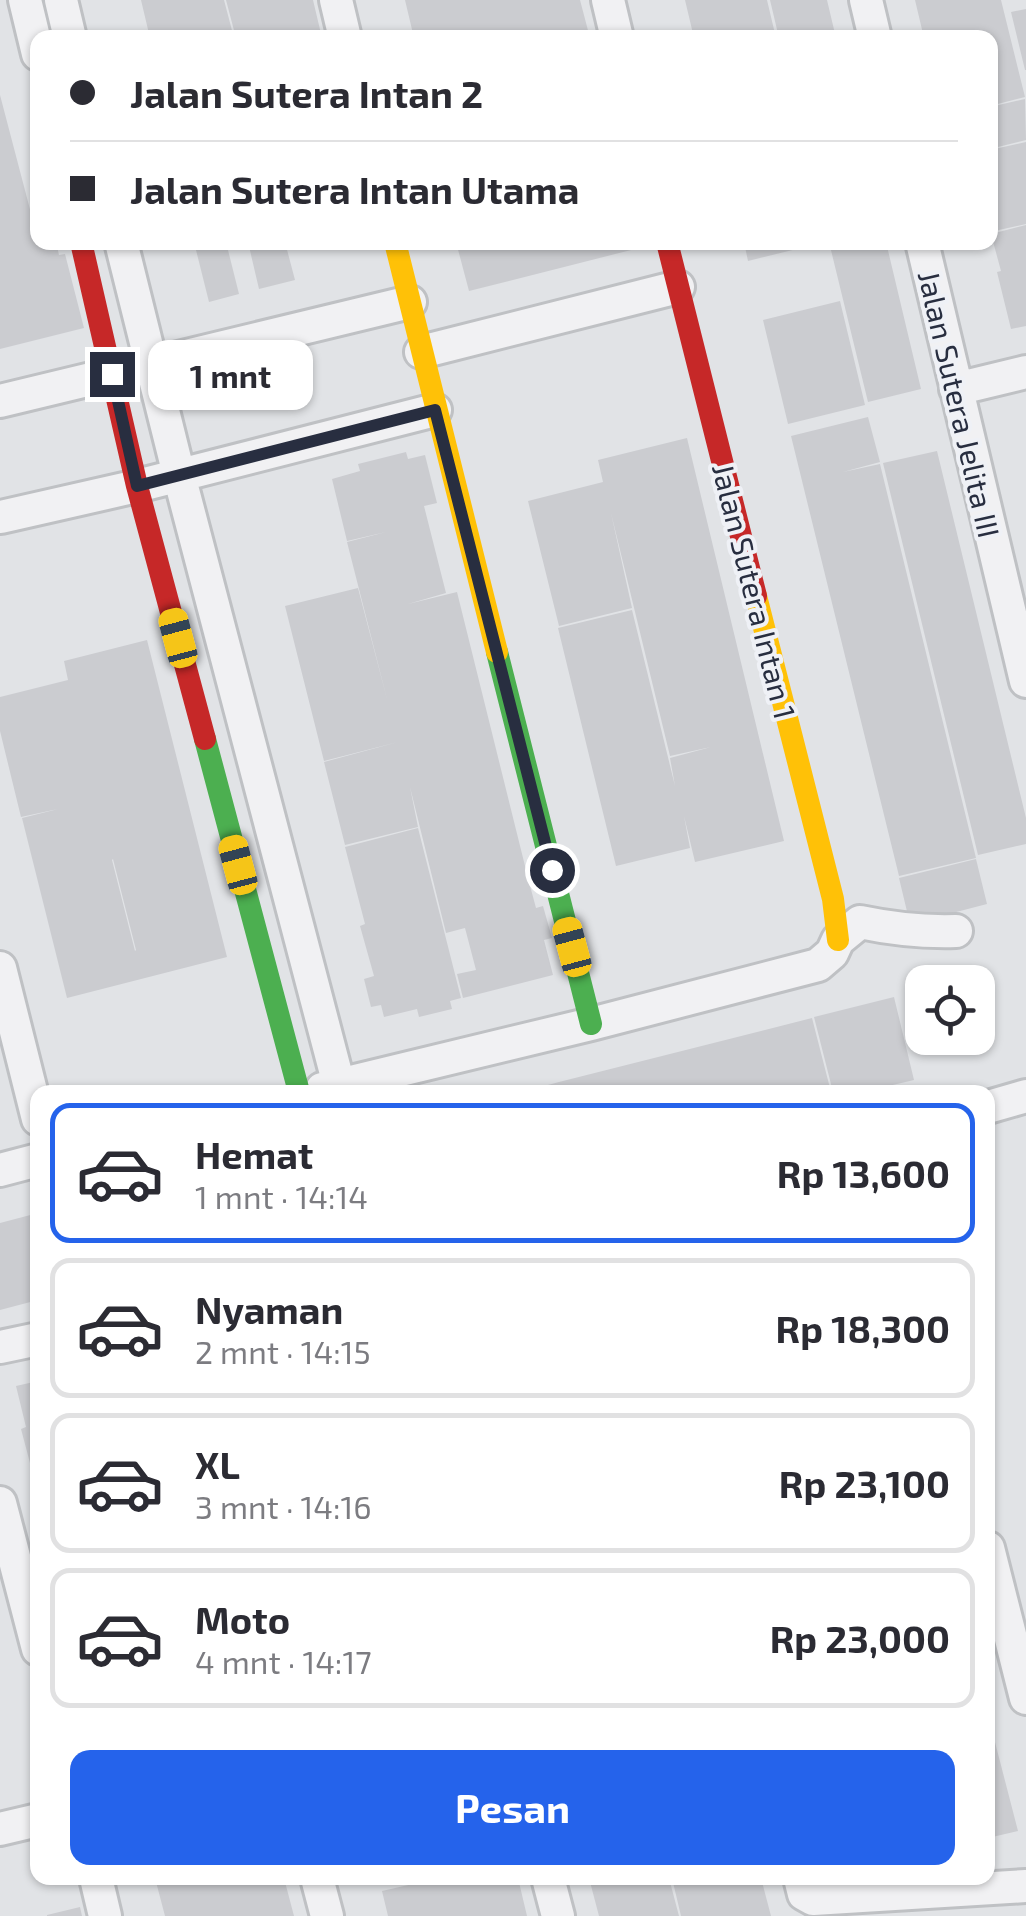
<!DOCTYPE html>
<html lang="id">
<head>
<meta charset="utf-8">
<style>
	:root { --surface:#fff; --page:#f7f7f7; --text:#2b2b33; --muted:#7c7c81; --line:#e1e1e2; --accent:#2563eb }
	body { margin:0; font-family:"Exo 2",sans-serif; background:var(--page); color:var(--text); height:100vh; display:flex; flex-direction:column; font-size:38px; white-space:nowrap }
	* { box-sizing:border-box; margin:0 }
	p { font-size:32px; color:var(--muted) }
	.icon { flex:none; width:55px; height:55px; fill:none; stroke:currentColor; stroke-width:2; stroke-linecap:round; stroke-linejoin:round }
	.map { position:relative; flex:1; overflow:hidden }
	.details { position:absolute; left:30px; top:1085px; width:965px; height:800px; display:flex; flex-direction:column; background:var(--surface); border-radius:20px; box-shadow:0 2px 8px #0004 }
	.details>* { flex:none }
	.top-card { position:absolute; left:30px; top:30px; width:968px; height:220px; border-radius:20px; box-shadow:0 2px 8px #0004; display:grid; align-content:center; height:220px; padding:0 40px; background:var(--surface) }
	.controls { position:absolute; left:905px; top:965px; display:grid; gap:20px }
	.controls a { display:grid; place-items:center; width:90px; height:90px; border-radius:20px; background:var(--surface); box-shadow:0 2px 8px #0004; font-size:50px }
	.end { position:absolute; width:45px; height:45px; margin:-22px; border:12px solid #282e40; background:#fff; box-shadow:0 0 0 5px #fff }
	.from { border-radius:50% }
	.bubble { position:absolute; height:70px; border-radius:20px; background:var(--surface); box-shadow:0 2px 8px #0004; font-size:32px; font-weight:700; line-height:70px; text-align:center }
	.car { position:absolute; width:30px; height:60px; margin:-30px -15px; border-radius:12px; box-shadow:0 0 8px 2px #0007; background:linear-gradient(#f5c518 24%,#345 0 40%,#f5c518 0 76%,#345 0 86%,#f5c518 0) }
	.top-card b { display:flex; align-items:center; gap:35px; height:95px; font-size:38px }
	.top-card b+b { border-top:2px solid var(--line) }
	.top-card i { width:25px; height:25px; background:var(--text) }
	ul { padding:18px 0 0; list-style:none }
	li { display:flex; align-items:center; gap:30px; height:140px; margin:0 20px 15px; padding:0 20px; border:5px solid var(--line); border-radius:20px }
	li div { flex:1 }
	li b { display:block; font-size:38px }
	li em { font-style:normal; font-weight:700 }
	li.active { border-color:var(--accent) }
	li>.icon { width:90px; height:90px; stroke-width:1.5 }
	.primary-button { display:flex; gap:20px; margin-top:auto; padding:20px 40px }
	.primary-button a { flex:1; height:115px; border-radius:20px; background:var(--accent); color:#fff; font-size:40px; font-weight:700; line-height:115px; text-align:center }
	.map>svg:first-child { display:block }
</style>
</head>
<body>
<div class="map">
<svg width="1026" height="1916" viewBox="0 0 1026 1916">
	<rect width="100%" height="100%" fill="#e1e3e6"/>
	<path fill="#cbccd0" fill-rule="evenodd" d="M 141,0 L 224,0 L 234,38 L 150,38 Z
		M 226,0 L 313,0 L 322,38 L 236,38 Z
		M 405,0 L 580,0 L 590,38 L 414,38 Z
		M 685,0 L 767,0 L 776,38 L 694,38 Z
		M 770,0 L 827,0 L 836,38 L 779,38 Z
		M 915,0 L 1001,0 L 1025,97 L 990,106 L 990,38 L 924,38 Z
		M 1026,9 L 1026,70 L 1025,70 L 1011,12 Z
		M 0,95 L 32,217 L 38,215 L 38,242 L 56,242 L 59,255 L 65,254 L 84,328 L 0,349 Z
		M 1025,99 L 1026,140 L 990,149 L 990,107 Z
		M 1026,142 L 1026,224 L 990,232 L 990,150 Z
		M 1026,225 L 1026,326 L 1011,329 L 997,272 L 1001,271 L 991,234 Z
		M 194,242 L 226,242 L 239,294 L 209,302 Z
		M 248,242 L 285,242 L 295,280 L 259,289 Z
		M 456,242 L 642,242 L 643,247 L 469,291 Z
		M 744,242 L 817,242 L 817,244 L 748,261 Z
		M 829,242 L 886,242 L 921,389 L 868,402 Z
		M 840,301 L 865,405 L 788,424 L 763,320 Z
		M 868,417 L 880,462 L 843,472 L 880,464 L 976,858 L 899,876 L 791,436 Z
		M 687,438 L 784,841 L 695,862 L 684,816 L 690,848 L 616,866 L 558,628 L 632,610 L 675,786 L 670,758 L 711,747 L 670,756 L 611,513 L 632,608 L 559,626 L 528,501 L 603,482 L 598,460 Z
		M 937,451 L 1026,818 L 1026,844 L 978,855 L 883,463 Z
		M 406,452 L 408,459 L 425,455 L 437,503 L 424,506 L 446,593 L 408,604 L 457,592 L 529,882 L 536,908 L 543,906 L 552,938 L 544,940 L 553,975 L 463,998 L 457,974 L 476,970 L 465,928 L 446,933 L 410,787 L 418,827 L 345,845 L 324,762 L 398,742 L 324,761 L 285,606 L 358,588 L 388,703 L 347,542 L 386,532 L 347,541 L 332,479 L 360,471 L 358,464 Z
		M 147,640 L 227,957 L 67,998 L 22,818 L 58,809 L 21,817 L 0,731 L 0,697 L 68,680 L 64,661 ZM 113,859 L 136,950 L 135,951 L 112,860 Z
		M 418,828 L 461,998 L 450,1001 L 452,1009 L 419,1017 L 417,1009 L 384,1017 L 381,1005 L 371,1007 L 364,979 L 374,976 L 360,926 L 365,924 L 345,847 Z
		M 976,859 L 987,904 L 910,924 L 899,878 Z
		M 894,997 L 914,1080 L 863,1092 L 833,1092 L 814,1017 Z
		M 812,1018 L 831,1092 L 522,1092 L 559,1082 Z
		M 38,1213 L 38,1300 L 0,1310 L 0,1223 Z
		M 38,1381 L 38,1461 L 30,1463 L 21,1429 L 26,1427 L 16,1386 Z
		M 988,1715 L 1018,1831 L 988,1838 Z
		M 155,1878 L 284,1878 L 294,1916 L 165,1916 Z
		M 439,1878 L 518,1878 L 527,1916 L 388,1916 L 382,1891 Z
		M 589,1878 L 669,1878 L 679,1916 L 599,1916 Z
		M 672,1878 L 761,1878 L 771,1916 L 681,1916 Z
		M 80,1907 L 82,1916 L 47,1916 L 47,1915 Z"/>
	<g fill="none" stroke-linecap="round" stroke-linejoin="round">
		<g stroke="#bfc1c4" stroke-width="38">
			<path id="street" d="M 25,0 L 38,54
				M 61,0 L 70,38
				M 336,0 L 345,38
				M 608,0 L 617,38
				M 866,0 L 875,38
				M 121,242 L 179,475 L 339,1085
				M 922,242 L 1026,681
				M 421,352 L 678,287
				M 956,389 L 1026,372
				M 0,401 L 410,302
				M 1,517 L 137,486 L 435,410
				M 0,968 L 38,1119
				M 322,1089 L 591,1024 L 818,965 L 832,953 L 838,940 L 860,922 C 893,929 923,932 956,931
				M 988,1107 L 1026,1096
				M 0,1170 L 38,1160
				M 0,1347 L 38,1339
				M 0,1503 L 38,1649
				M 988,1548 L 1026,1698
				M 0,1829 L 38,1820
				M 96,1878 L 105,1916
				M 317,1878 L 327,1916
				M 548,1878 L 558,1916
				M 800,1878 L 804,1894 L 813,1899 L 1026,1886"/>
		</g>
		<use href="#street" stroke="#f1f1f3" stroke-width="32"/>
		<path stroke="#4caf50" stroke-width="22" d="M 497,652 L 591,1024
			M 205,739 L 299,1092"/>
		<path stroke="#ffc107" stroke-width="22" d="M 395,242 L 497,652
			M 756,596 L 833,899 L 838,940"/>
		<path stroke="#c62828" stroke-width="22" d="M 81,242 L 137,486 L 205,739
			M 667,242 L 756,596"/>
	</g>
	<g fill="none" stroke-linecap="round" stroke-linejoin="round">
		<path stroke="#282e40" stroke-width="12" d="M 112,374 L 137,486 L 435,410 L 552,870"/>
	</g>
	<g text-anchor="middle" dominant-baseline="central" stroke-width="8" stroke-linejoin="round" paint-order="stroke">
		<g font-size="30" fill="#282e40" stroke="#eff1f6">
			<text transform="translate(960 404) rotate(77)">Jalan Sutera Jelita III</text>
			<text transform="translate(755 591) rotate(76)">Jalan Sutera Intan 1</text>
		</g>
	</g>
</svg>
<div class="controls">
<a><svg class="icon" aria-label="locate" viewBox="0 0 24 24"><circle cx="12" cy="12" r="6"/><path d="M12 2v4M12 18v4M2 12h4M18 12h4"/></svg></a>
</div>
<i class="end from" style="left:552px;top:870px"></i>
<i class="end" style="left:112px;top:374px"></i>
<div class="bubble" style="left:148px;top:340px;width:165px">1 mnt</div>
<i class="car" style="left:178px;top:638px;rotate:345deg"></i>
<i class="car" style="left:238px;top:865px;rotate:345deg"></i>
<i class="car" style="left:572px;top:947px;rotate:345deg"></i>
<div class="top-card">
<b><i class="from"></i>Jalan Sutera Intan 2</b>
<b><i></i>Jalan Sutera Intan Utama</b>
</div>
<section class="details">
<ul>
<li class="active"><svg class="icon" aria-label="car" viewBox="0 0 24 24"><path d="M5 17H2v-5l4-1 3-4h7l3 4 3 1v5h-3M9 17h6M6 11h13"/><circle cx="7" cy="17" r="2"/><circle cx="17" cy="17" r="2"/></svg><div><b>Hemat</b><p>1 mnt · 14:14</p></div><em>Rp 13,600</em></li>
<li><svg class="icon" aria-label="car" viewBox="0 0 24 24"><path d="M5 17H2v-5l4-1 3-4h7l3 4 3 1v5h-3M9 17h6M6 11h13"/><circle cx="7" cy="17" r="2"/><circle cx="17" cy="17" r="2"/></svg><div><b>Nyaman</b><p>2 mnt · 14:15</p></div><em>Rp 18,300</em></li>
<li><svg class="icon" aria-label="car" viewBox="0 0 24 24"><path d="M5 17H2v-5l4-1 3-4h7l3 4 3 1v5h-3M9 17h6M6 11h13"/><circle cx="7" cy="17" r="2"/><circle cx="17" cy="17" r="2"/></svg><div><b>XL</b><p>3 mnt · 14:16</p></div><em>Rp 23,100</em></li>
<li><svg class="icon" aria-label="car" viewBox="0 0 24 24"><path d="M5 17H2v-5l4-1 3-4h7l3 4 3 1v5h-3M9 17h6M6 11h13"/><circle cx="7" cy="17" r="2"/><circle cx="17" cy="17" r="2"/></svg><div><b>Moto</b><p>4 mnt · 14:17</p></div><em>Rp 23,000</em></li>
</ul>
<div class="primary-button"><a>Pesan</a></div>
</section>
</div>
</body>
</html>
